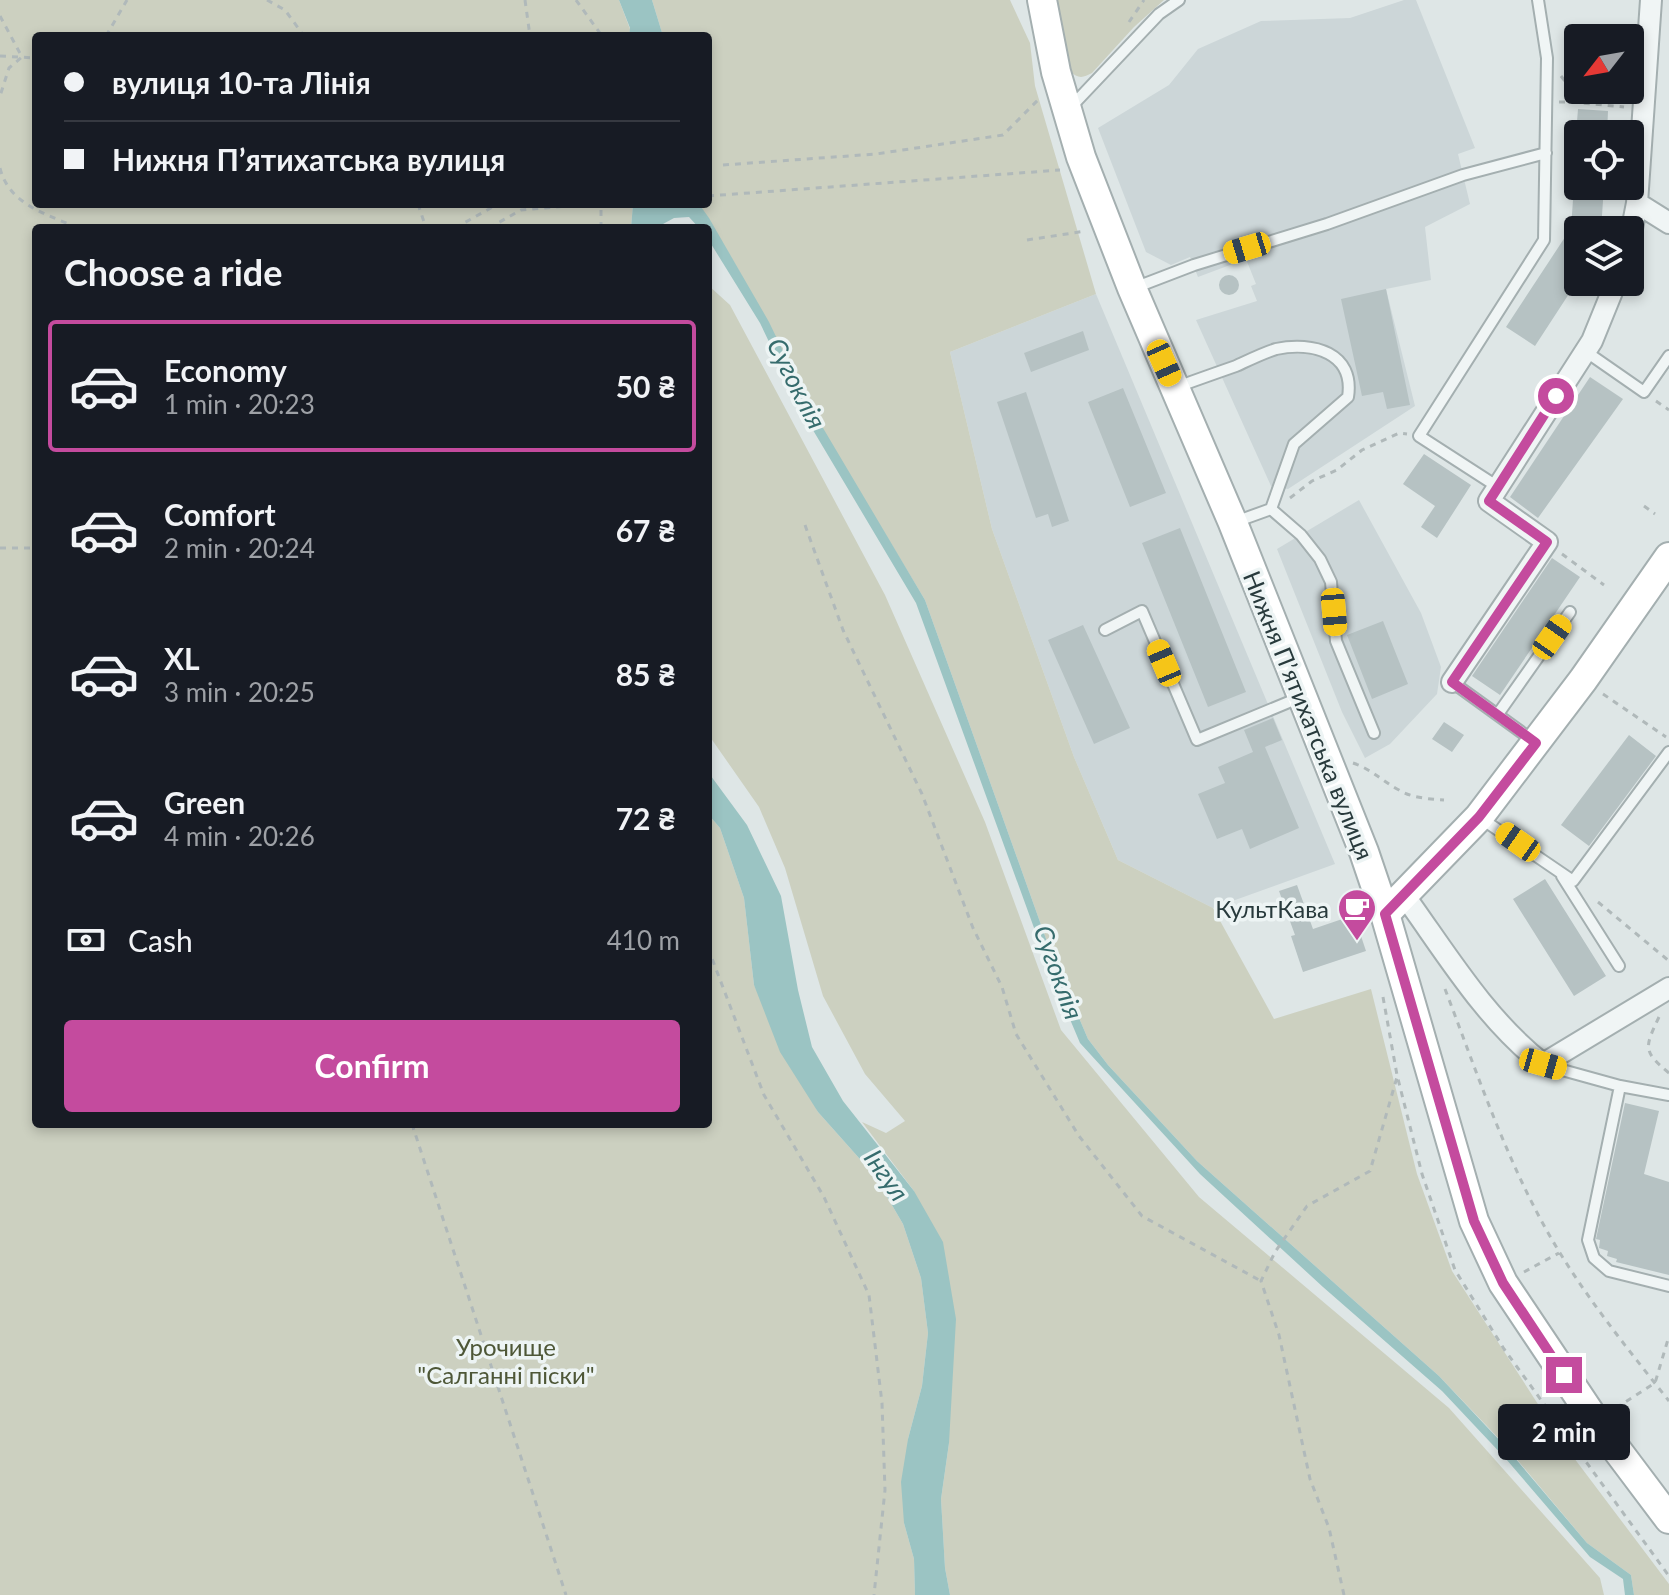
<!DOCTYPE html>
<html lang="en">
<head>
<meta charset="utf-8">
<style>
	:root { --surface:#171b24; --page:#20242c; --text:#f1f3f6; --muted:#9ea1a6; --line:#363941; --accent:#c44b9e }
	body { margin:0; font-family:Lato,sans-serif; background:var(--page); color:var(--text); height:100vh; display:flex; flex-direction:column; font-size:30px; white-space:nowrap }
	* { box-sizing:border-box; margin:0 }
	p { font-size:26px; color:var(--muted) }
	.icon { flex:none; width:44px; height:44px; fill:none; stroke:currentColor; stroke-width:2; stroke-linecap:round; stroke-linejoin:round }
	.map { position:relative; flex:1; overflow:hidden }
	.drawer { position:absolute; left:32px; top:224px; width:680px; height:904px; display:flex; flex-direction:column; background:var(--surface); border-radius:8px; box-shadow:0 4px 12px #0003 }
	.drawer>* { flex:none }
	.top-card { position:absolute; left:32px; top:32px; width:680px; height:176px; border-radius:8px; box-shadow:0 4px 12px #0003; display:grid; align-content:center; height:176px; padding:0 32px; background:var(--surface) }
	.needle { width:52px; rotate:239deg }
	.tools { position:absolute; left:1564px; top:24px; display:grid; gap:16px }
	.tools a { display:grid; place-items:center; width:80px; height:80px; border-radius:8px; background:var(--surface); box-shadow:0 4px 12px #0003; font-size:40px }
	.end { position:absolute; width:36px; height:36px; margin:-18px; border:10px solid #c44b9e; background:#fff; box-shadow:0 0 0 4px #fff }
	.from { border-radius:50% }
	.bubble { position:absolute; height:56px; border-radius:8px; background:var(--surface); box-shadow:0 4px 12px #0003; font-size:26px; font-weight:700; line-height:56px; text-align:center }
	.car { position:absolute; width:24px; height:48px; margin:-24px -12px; border-radius:10px; box-shadow:0 0 6px 2px #0007; background:linear-gradient(#f5c518 24%,#345 0 40%,#f5c518 0 76%,#345 0 86%,#f5c518 0) }
	.top-card b { display:flex; align-items:center; gap:28px; height:76px; font-size:30px }
	.top-card b+b { border-top:2px solid var(--line) }
	.top-card i { width:20px; height:20px; background:var(--text) }
	ul { padding:0; list-style:none }
	li { display:flex; align-items:center; gap:24px; height:132px; margin:0 16px 12px; padding:0 16px; border:4px solid transparent; border-radius:8px }
	li div { flex:1 }
	li b { display:block; font-size:30px }
	li em { font-style:normal; font-weight:700 }
	li.on { border-color:var(--accent) }
	li>.icon { width:72px; height:72px; stroke-width:1.5 }
	h2 { padding:0 32px; font-size:36px; line-height:96px }
	.pay { display:flex; align-items:center; gap:20px; height:88px; padding:0 32px; font-size:30px }
	.pay p { margin-inline-start:auto }
	.cta { display:flex; gap:16px; margin-top:auto; padding:16px 32px }
	.cta a { flex:1; height:92px; border-radius:8px; background:var(--accent); color:#fff; font-size:32px; font-weight:700; line-height:92px; text-align:center }
	.map>svg:first-child { display:block }
</style>
</head>
<body>
<div class="map">
<svg width="1669" height="1595" viewBox="0 0 1669 1595">
	<rect width="100%" height="100%" fill="#dee6e6"/>
	<path fill="#ccd6d8" d="M 1404,0 L 1416,0 L 1475,148 L 1458,154 L 1470,204 L 1425,227 L 1431,280 L 1386,289 L 1415,406 L 1288,489 L 1271,486 L 1196,320 L 1257,301 L 1251,286 L 1256,284 L 1246,259 L 1198,277 L 1190,257 L 1171,265 L 1146,252 L 1098,128 L 1169,85 L 1198,49 L 1261,21 L 1350,18 Z
		M 1096,294 L 1335,864 L 1213,908 L 1118,860 L 1074,757 L 992,529 L 950,352 Z
		M 1359,500 L 1421,613 L 1441,667 L 1437,694 L 1390,744 L 1365,758 L 1342,712 L 1277,549 Z"/>
	<path fill="#ccd0c0" d="M 0,0 L 619,0 L 630,29 L 629,36 L 36,36 L 36,204 L 633,204 L 631,228 L 36,228 L 36,1124 L 708,1124 L 708,814 L 720,828 L 744,898 L 754,985 L 818,1112 L 875,1176 L 903,1224 L 921,1278 L 928,1333 L 922,1386 L 908,1439 L 904,1523 L 914,1559 L 915,1595 L 0,1595 Z
		M 652,0 L 1010,0 L 1030,43 L 1035,86 L 1096,294 L 950,352 L 992,529 L 1074,757 L 1118,860 L 1213,908 L 1274,1019 L 1371,989 L 1417,1174 L 1452,1271 L 1565,1446 L 1669,1584 L 1669,1595 L 1634,1595 L 1631,1575 L 1587,1543 L 1504,1444 L 1439,1376 L 1197,1161 L 1108,1065 L 1088,1039 L 1050,950 L 925,600 L 831,444 L 738,269 L 699,204 L 708,204 L 708,36 L 663,36 Z
		M 1049,0 L 1164,0 L 1134,27 L 1092,73 C 1083,78 1078,79 1070,71 Z
		M 708,285 L 730,305 L 885,595 L 985,822 L 1061,1030 L 1199,1197 L 1449,1408 L 1600,1578 L 1604,1595 L 950,1595 L 945,1568 L 941,1499 L 949,1443 L 914,1191 L 862,1122 L 886,1133 L 905,1121 L 865,1074 L 823,996 L 785,868 L 759,807 L 708,734 Z"/>
	<path fill="#9bc4c3" d="M 619,0 L 652,0 L 663,36 L 629,36 L 630,28 Z
		M 633,204 L 699,204 L 709,218 L 769,322 L 807,401 L 925,600 L 1050,950 L 1088,1039 L 1108,1065 L 1197,1161 L 1439,1376 L 1503,1444 L 1587,1543 L 1631,1575 L 1634,1595 L 1625,1595 L 1623,1579 L 1590,1557 L 1506,1459 L 1442,1391 L 1323,1287 L 1200,1174 L 1080,1043 L 1050,972 L 916,603 L 804,415 L 760,323 L 708,239 L 708,228 L 699,228 L 689,217 L 674,218 L 663,224 L 663,228 L 631,228 Z
		M 708,772 L 747,825 L 781,896 L 798,990 L 812,1047 L 843,1101 L 914,1191 L 943,1242 L 956,1319 L 949,1443 L 941,1499 L 945,1568 L 950,1595 L 915,1595 L 914,1559 L 904,1523 L 901,1482 L 908,1439 L 922,1386 L 928,1333 L 921,1278 L 903,1224 L 875,1176 L 818,1112 L 780,1052 L 754,985 L 744,898 L 720,828 L 708,814 Z"/>
	<path fill="#b6c2c3" d="M 1578,109 L 1608,111 L 1607,134 L 1576,134 Z
		M 1574,186 L 1604,186 L 1601,230 L 1578,230 L 1578,280 L 1535,346 L 1506,327 L 1571,228 Z
		M1219 285a10 10 0 1 1 20 0a10 10 0 1 1-20 0Z
		M 1386,289 L 1410,405 L 1387,409 L 1383,392 L 1362,396 L 1341,299 Z
		M 1083,331 L 1089,350 L 1031,372 L 1024,353 Z
		M 1590,377 L 1623,399 L 1538,518 L 1510,497 Z
		M 1123,388 L 1166,493 L 1130,507 L 1088,402 Z
		M 1026,392 L 1069,521 L 1052,527 L 1048,514 L 1036,518 L 997,402 Z
		M 1424,454 L 1471,485 L 1437,538 L 1421,527 L 1435,506 L 1403,484 Z
		M 1180,528 L 1246,692 L 1208,707 L 1142,543 Z
		M 1552,558 L 1580,577 L 1500,695 L 1472,676 Z
		M 1383,621 L 1408,684 L 1372,699 L 1347,635 Z
		M 1083,625 L 1130,728 L 1094,744 L 1048,640 Z
		M 1273,718 L 1282,740 L 1265,747 L 1299,828 L 1250,849 L 1242,829 L 1217,839 L 1198,794 L 1225,783 L 1218,767 L 1253,752 L 1244,730 Z
		M 1444,722 L 1464,735 L 1452,752 L 1432,739 Z
		M 1629,735 L 1656,756 L 1589,846 L 1561,825 Z
		M 1545,879 L 1606,976 L 1574,996 L 1513,899 Z
		M 1297,885 L 1313,929 L 1354,915 L 1366,951 L 1303,972 L 1291,936 L 1295,935 L 1279,891 Z
		M 1625,1103 L 1659,1111 L 1644,1174 L 1669,1182 L 1669,1275 L 1616,1262 L 1617,1259 L 1607,1256 L 1608,1251 L 1599,1248 L 1600,1240 L 1596,1239 Z"/>
	<g fill="none" stroke-linecap="round" stroke-linejoin="round">
		<g stroke="#a4afb0" stroke-width="14">
			<path id="lane" d="M 1070,108 L 1159,14 L 1179,0
				M 1134,288 L 1194,265 L 1327,224 L 1463,175 L 1546,153
				M 1585,351 L 1644,392 L 1669,356
				M 1177,387 C 1196,380 1216,373 1236,366 C 1249,360 1263,353 1276,349 C 1313,341 1355,353 1348,397 L 1294,444 L 1271,509
				M 1498,487 L 1419,436 L 1544,240 L 1547,58 L 1538,0
				M 1235,522 L 1271,509 L 1301,535 L 1320,559 L 1331,582 L 1336,641 L 1374,733
				M 1105,630 L 1142,611 L 1197,740 L 1301,697
				M 1452,682 L 1535,742
				M 1498,714 L 1570,612
				M 1479,817 L 1573,881 L 1669,752
				M 1562,876 L 1619,966
				M 1544,1065 L 1620,1086 L 1588,1240 L 1594,1258 L 1609,1271 L 1669,1286
				M 1620,1086 L 1669,1095"/>
		</g>
		<g stroke="#a4afb0" stroke-width="24">
			<path id="street" d="M 1637,203 L 1669,223
				M 1630,239 L 1637,203 L 1651,0
				M 1452,682 L 1547,542 L 1489,501 L 1592,341 L 1616,282
				M 1404,895 C 1446,953 1485,1019 1543,1064 L 1669,988"/>
		</g>
		<g stroke="#a4afb0" stroke-width="32">
			<path id="secondary" d="M 1042,0 L 1056,72 L 1081,157 L 1132,288 L 1233,523 L 1364,852 L 1385,914 L 1474,1221 L 1503,1283 L 1596,1422 L 1669,1519
				M 1385,914 L 1479,817 L 1583,680 L 1669,557"/>
		</g>
		<path stroke="#b0b9ba" stroke-width="3" stroke-dasharray="6 6" stroke-linecap="butt" d="M 267,0 L 285,10 L 304,36
			M 525,0 L 530,36
			M 576,0 L 602,36
			M 0,16 L 22,57 L 9,68 L 0,96
			M 1129,22 L 1144,0
			M 106,36 L 127,0
			M 0,56 L 36,58
			M 1561,76 L 1582,103 L 1624,107
			M 1559,102 L 1580,102
			M 723,165 L 876,154 L 1003,135 L 1038,100
			M 0,168 C 9,205 47,214 78,228
			M 708,196 L 1060,170
			M 418,204 L 426,228
			M 455,228 L 498,204
			M 489,228 L 521,210 L 591,204
			M 601,228 L 601,204
			M 1027,240 L 1086,231
			M 1656,401 L 1669,410
			M 1290,498 L 1312,481 L 1337,470 L 1362,450 L 1399,433 L 1407,434
			M 1644,506 L 1655,514
			M 805,525 L 843,630 L 922,794 L 973,928 L 1002,987 L 1016,1034 L 1079,1136 L 1142,1216 L 1261,1281
			M 0,548 L 36,548
			M 1562,554 L 1604,585
			M 1603,694 L 1666,737
			M 1353,763 C 1373,770 1382,781 1399,790 C 1412,798 1429,799 1444,800
			M 1598,902 L 1669,961
			M 708,948 L 764,1095 L 824,1197 L 869,1295 L 882,1403 L 885,1490 L 874,1595
			M 1445,989 C 1479,1078 1510,1172 1560,1253 C 1592,1305 1631,1353 1669,1401
			M 1383,997 L 1397,1075 L 1422,1174 L 1455,1270 L 1504,1349 L 1669,1576
			M 1659,1017 C 1645,1047 1642,1051 1669,1073
			M 412,1124 L 566,1595
			M 1524,1272 L 1559,1253
			M 1616,1408 L 1655,1383 L 1669,1336
			M 1344,1595 L 1329,1528 L 1310,1479 L 1279,1335 L 1261,1281 L 1275,1252 L 1307,1206 L 1370,1171 L 1397,1077"/>
		<use href="#lane" stroke="#f0f5f5" stroke-width="10"/>
		<use href="#street" stroke="#f0f5f5" stroke-width="20"/>
		<use href="#secondary" stroke="#fff" stroke-width="28"/>
	</g>
	<g fill="none" stroke-linecap="round" stroke-linejoin="round">
		<path stroke="#c44b9e" stroke-width="10" d="M 1556,396 L 1489,501 L 1547,542 L 1452,682 L 1536,743 L 1479,817 L 1385,914 L 1474,1221 L 1503,1283 L 1564,1375"/>
	</g>
	<defs>
		<g id="cafe-pin" transform="scale(2)"><path d="M0 17L-7.5 6A9.5 9.5 0 1 1 7.5 6Z" fill="#c44b9e" stroke="#edf4f4"/><path d="M-5.5-4.5H6V0H3Q3 3.5 0 3.5H-2.5Q-5.5 3.5-5.5 0ZM3-3.2v2h1.7v-2ZM-6 4.5H4V6H-6Z" fill="#fff"/></g>
	</defs>
	<g fill-rule="evenodd">
		<use href="#cafe-pin" x="1357" y="908"/>
	</g>
	<g text-anchor="middle" dominant-baseline="central" stroke-width="7" stroke-linejoin="round" paint-order="stroke">
		<g font-size="24" fill="#283a3c" stroke="#edf4f4">
			<text transform="translate(1309 715) rotate(68)">Нижня Пʼятихатська вулиця</text>
		</g>
		<g font-size="24" fill="#283a3c" stroke="#edf4f4" text-anchor="end">
			<text x="1329" y="908">КультКава</text>
		</g>
		<g font-size="24" fill="#4e5737" stroke="#edf4f4">
			<text x="506" y="1346">Урочище<tspan x="506" dy="28">"Салганні піски"</tspan></text>
		</g>
		<g font-size="26" font-style="italic" fill="#366c6d" stroke="#edf4f4">
			<text transform="translate(797 383) rotate(63)">Сугоклія</text>
			<text transform="translate(1059 972) rotate(70)">Сугоклія</text>
			<text transform="translate(887 1175) rotate(55)">Інгул</text>
		</g>
	</g>
</svg>
<div class="tools">
<a><svg class="needle" viewBox="-14 -14 28 28"><path d="M0-13l5 13h-10z" fill="#e53935"/><path d="M0 13l5-13h-10z" fill="#9ea1a6"/></svg></a>
<a><svg class="icon" aria-label="locate" viewBox="0 0 24 24"><circle cx="12" cy="12" r="6"/><path d="M12 2v4M12 18v4M2 12h4M18 12h4"/></svg></a>
<a><svg class="icon" aria-label="layers" viewBox="0 0 24 24"><path d="M12 4l9 5-9 5-9-5zM3 14l9 5 9-5"/></svg></a>
</div>
<i class="end from" style="left:1556px;top:396px"></i>
<i class="end" style="left:1564px;top:1375px"></i>
<div class="bubble" style="left:1498px;top:1404px;width:132px">2 min</div>
<i class="car" style="left:1247px;top:248px;rotate:253deg"></i>
<i class="car" style="left:1164px;top:363px;rotate:156deg"></i>
<i class="car" style="left:1334px;top:612px;rotate:175deg"></i>
<i class="car" style="left:1552px;top:637px;rotate:35deg"></i>
<i class="car" style="left:1164px;top:663px;rotate:337deg"></i>
<i class="car" style="left:1518px;top:842px;rotate:305deg"></i>
<i class="car" style="left:1543px;top:1064px;rotate:106deg"></i>
<div class="top-card">
<b><i class="from"></i>вулиця 10-та Лінія</b>
<b><i></i>Нижня Пʼятихатська вулиця</b>
</div>
<section class="drawer">
<h2>Choose a ride</h2>
<ul>
<li class="on"><svg class="icon" aria-label="car" viewBox="0 0 24 24"><path d="M5 17H2v-5l4-1 3-4h7l3 4 3 1v5h-3M9 17h6M6 11h13"/><circle cx="7" cy="17" r="2"/><circle cx="17" cy="17" r="2"/></svg><div><b>Economy</b><p>1 min · 20:23</p></div><em>50 ₴</em></li>
<li><svg class="icon" aria-label="car" viewBox="0 0 24 24"><path d="M5 17H2v-5l4-1 3-4h7l3 4 3 1v5h-3M9 17h6M6 11h13"/><circle cx="7" cy="17" r="2"/><circle cx="17" cy="17" r="2"/></svg><div><b>Comfort</b><p>2 min · 20:24</p></div><em>67 ₴</em></li>
<li><svg class="icon" aria-label="car" viewBox="0 0 24 24"><path d="M5 17H2v-5l4-1 3-4h7l3 4 3 1v5h-3M9 17h6M6 11h13"/><circle cx="7" cy="17" r="2"/><circle cx="17" cy="17" r="2"/></svg><div><b>XL</b><p>3 min · 20:25</p></div><em>85 ₴</em></li>
<li><svg class="icon" aria-label="car" viewBox="0 0 24 24"><path d="M5 17H2v-5l4-1 3-4h7l3 4 3 1v5h-3M9 17h6M6 11h13"/><circle cx="7" cy="17" r="2"/><circle cx="17" cy="17" r="2"/></svg><div><b>Green</b><p>4 min · 20:26</p></div><em>72 ₴</em></li>
</ul>
<div class="pay"><svg class="icon" aria-label="cash" viewBox="0 0 24 24"><path d="M3 7h18v10H3z"/><circle cx="12" cy="12" r="2"/></svg>Cash<p>410 m</p></div>
<div class="cta"><a>Confirm</a></div>
</section>
</div>
</body>
</html>
